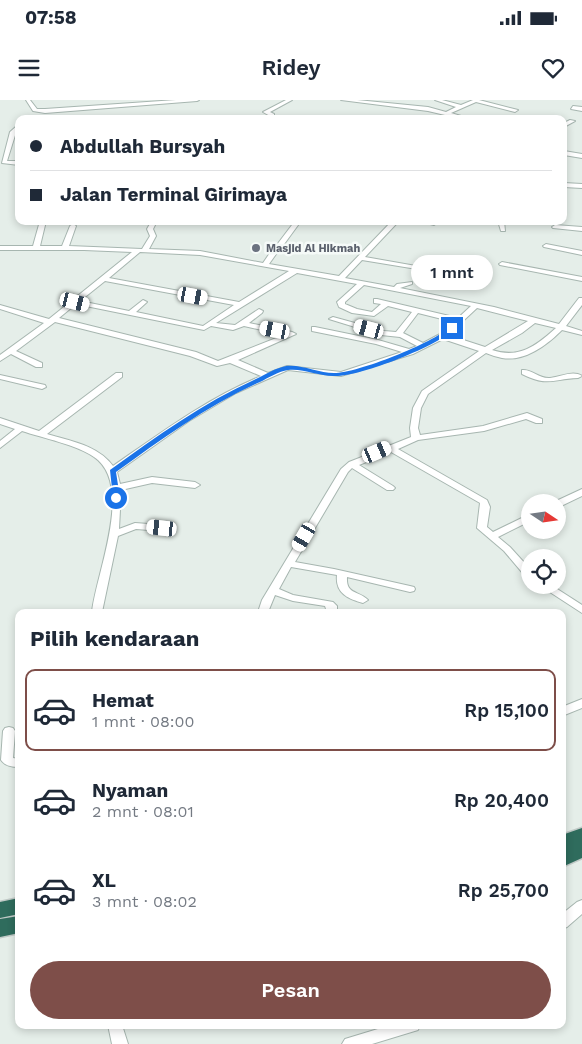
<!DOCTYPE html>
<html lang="id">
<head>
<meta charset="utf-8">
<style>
	:root { --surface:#fff; --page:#f2f2f3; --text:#1f2937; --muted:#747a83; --line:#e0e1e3; --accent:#7e4e49 }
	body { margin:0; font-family:"Work Sans",sans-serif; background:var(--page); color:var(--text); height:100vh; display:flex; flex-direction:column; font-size:19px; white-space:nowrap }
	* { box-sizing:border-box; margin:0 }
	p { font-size:16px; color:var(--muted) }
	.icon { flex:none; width:28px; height:28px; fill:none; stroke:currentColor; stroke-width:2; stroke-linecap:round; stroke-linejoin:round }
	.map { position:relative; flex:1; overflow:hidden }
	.sheet { position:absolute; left:15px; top:509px; width:551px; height:420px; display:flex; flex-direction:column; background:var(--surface); border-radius:10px; box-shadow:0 2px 8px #0003 }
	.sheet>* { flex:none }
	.top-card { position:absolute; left:15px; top:15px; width:552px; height:110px; border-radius:10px; box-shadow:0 2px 8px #0003; display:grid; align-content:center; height:110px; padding:0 15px; background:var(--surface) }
	.needle { width:32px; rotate:103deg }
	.fabs { position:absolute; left:521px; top:394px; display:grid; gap:10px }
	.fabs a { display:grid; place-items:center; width:45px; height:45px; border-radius:50%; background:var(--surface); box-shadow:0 2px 8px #0003; font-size:25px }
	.end { position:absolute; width:22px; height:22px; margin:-11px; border:6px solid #1a73e8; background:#fff; box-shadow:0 0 0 2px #fff }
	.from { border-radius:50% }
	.bubble { position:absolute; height:35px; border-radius:18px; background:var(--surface); box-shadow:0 2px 8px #0003; font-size:16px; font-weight:600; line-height:35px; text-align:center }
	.car { position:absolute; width:15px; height:30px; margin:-15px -8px; border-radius:6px; box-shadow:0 0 4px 1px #0007; background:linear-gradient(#fff 24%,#345 0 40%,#fff 0 76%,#345 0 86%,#fff 0) }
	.top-card b { display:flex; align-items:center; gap:18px; height:48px; font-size:19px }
	.top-card b+b { border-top:1px solid var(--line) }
	.top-card i { width:12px; height:12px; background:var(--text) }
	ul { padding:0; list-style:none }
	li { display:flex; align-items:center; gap:15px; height:82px; margin:0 10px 8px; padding:0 5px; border:2px solid transparent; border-radius:10px }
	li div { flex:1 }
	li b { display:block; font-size:19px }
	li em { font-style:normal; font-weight:600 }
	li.on { border-color:var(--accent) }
	li>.icon { width:45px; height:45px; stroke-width:1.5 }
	h2 { padding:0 15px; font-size:22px; line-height:60px }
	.primary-button { display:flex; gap:10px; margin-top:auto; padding:10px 15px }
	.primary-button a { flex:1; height:58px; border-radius:30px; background:var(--accent); color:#fff; font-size:20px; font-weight:600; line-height:58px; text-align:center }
	.status { display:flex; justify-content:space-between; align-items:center; height:35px; padding:0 25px; background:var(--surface); direction:ltr }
	.status svg { height:14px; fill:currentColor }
	header { display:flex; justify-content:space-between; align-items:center; height:65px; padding:0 15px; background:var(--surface); font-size:22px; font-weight:600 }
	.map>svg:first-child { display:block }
</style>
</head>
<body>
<div class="status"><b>07:58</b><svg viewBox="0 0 49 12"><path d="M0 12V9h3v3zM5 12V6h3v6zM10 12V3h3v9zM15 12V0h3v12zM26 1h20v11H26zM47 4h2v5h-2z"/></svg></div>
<header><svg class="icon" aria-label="menu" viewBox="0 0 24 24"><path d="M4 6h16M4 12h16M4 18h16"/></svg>Ridey<svg class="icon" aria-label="heart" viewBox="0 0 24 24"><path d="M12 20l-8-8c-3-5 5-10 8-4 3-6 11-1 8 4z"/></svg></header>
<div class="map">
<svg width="582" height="944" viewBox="0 0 582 944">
	<rect width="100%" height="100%" fill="#e5eee9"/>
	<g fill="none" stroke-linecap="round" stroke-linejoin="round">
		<g stroke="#a7b6b0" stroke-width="2">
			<path id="street" d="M 26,0 L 30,0 L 37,9 L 45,9 L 176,0 L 199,0 L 197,1 L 45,13 L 33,11 Z
				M 286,0 L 292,0 L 270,12 L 274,14 L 274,16 L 270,16 L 263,12 Z
				M 341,0 L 357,0 L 428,7 L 446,12 L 456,7 L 435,0 L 442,0 L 461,5 L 473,0 L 479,0 L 518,10 L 515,12 L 476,2 L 451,13 L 471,19 L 462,19 L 428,11 Z
				M 573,6 L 582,7 L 582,11 L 571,9 Z
				M 570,20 L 575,21 L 564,27 L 564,23 Z
				M 19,24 L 19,29 L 16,32 L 7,61 L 19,61 L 19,65 L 2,63 L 10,32 Z
				M 564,51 L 582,54 L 582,58 L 564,55 Z
				M 564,83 L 582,84 L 582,88 L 564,87 Z
				M 40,121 L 46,121 L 40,146 L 62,146 L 70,126 L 73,124 L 76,126 L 69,146 L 142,149 L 150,136 L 147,129 L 151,122 L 154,121 L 156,123 L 153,129 L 156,136 L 149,149 L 200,151 L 263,163 L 274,147 L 276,146 L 295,121 L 301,121 L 282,147 L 299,149 L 299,151 L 279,150 L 269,164 L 339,176 L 392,121 L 399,121 L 365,157 L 433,169 L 435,170 L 435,172 L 362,160 L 345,178 L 394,187 L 397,184 L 412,182 L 412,184 L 400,188 L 494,207 L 559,224 L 579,198 L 582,198 L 582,205 L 566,226 L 582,231 L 582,235 L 562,230 C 547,245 525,262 502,258 C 497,257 491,255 486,253 L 428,294 L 421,308 L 418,328 L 420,335 L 483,326 L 527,313 L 542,319 L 542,323 L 536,323 L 526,319 L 484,331 L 418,340 L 398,349 L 487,400 L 490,407 L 487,427 L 493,432 L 530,414 L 530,421 L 498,437 L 510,447 L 530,469 L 530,478 L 526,477 L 504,451 L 477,428 L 480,403 L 391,352 L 359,365 L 393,386 L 395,388 L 393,390 L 387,390 L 352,368 L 348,372 L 295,462 L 334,469 L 410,486 L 414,487 L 415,489 L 414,491 L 410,492 L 347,477 C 346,495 358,490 368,500 L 363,503 C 348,499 335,493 337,475 L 291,467 L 279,489 L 293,495 L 333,502 L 337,506 L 337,512 L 327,512 L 325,506 L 293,501 L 275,495 L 268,512 L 258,512 L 262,500 L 341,369 L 349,362 L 385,348 L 386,345 L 391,345 L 411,337 L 410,328 L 413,308 L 422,291 L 479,251 L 443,239 L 413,254 L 341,276 L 288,270 L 236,293 L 189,321 L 117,372 L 120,384 L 152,377 L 195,382 L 200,385 L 195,388 L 152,383 L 121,390 L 119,429 L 135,423 L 162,425 L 167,428 L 162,431 L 136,429 L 118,436 L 102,512 L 92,512 C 96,473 135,385 94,357 C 77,345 43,338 22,331 L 0,348 L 0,341 L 15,329 L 0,324 L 0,318 L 39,331 L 116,273 L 122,273 L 122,277 L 47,334 C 70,341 98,345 113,366 C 162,332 206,299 261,276 L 230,263 L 217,266 L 190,256 L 55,222 L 16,251 L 42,263 L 42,267 L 36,267 L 11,254 L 0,261 L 0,255 L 44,223 L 0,209 L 0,205 L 49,219 L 132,152 L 84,150 L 0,150 L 0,146 L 33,146 ZM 140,152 L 200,155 L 289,171 L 239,202 L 109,178 ZM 297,173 L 357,184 L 337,202 L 339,207 L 352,213 L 374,216 L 388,206 L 412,212 L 396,232 L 384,231 L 333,217 L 329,219 L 381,235 L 400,237 L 417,246 L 409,249 L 378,240 L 315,227 L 312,227 L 312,231 L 376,244 L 402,252 L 341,272 L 287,266 L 268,273 L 238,260 L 296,234 L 292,232 L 249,223 L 262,213 L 263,211 L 259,209 L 235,225 L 216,223 ZM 105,181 L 234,205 L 203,226 L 136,212 L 147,202 L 143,200 L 129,211 L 80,201 ZM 364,185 L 471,206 L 458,218 L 377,199 L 374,199 L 374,203 L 381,204 L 372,212 L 357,209 L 345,204 L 345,202 ZM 76,204 L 204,230 L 211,226 L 233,230 L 244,226 L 284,235 L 218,261 L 196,252 L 59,218 ZM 477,208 L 528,221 L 485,247 L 448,235 ZM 418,213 L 454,222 L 440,234 L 423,243 L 403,233 ZM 535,223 L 556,228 C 536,246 519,259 492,250 L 522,233 Z
				M 419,121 L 435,121 L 437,123 L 434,125 Z
				M 498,121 L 504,121 L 505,131 L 501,131 Z
				M 555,125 L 582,127 L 582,131 L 553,128 L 552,127 Z
				M 546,144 L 582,151 L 582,155 L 544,147 L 543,146 Z
				M 502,162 L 582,177 L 582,181 L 500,165 L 499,164 Z
				M 522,270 C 532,269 539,279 550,278 C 560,277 573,270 582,276 L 578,278 C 552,279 548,287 522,274 Z
				M 0,275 L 45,285 L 46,287 L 42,289 L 0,279 Z
				M 582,389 L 582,396 L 561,406 L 558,407 L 558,402 L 554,402 Z
				M 539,485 L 551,485 L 582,505 L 582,513 Z
				M 582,599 L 582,608 L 562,616 L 562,607 Z
				M 9,627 L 13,628 L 15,631 L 13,658 L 19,659 L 19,667 C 12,667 5,666 1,660 L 3,631 L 5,628 Z
				M 582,800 L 582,814 L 567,827 L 562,829 L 562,814 L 577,802 Z
				M 108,925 L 122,925 L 128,944 L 112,944 Z
				M 391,925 L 420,925 L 418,930 L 372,944 L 342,944 L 345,939 Z"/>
		</g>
		<g stroke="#c1cac7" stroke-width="3">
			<path id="highway" d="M 582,728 L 582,758 L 562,767 L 562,735 Z
				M 19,798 L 19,814 L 0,818 L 0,802 Z
				M 19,816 L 19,833 L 0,837 L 0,819 Z"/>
		</g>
		<use href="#street" fill="#fff" fill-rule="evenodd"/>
		<use href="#highway" fill="#2f6c5d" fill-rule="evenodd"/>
	</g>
	<path fill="#1a73e8" d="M 450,227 L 455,228 C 439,246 357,278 333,276 C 319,276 302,268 288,270 C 279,271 268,278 260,282 C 208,305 162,339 116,372 L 120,398 L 116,400 L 113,398 L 110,370 C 157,336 204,302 258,278 C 266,274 276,268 286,266 C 301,264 319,273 334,273 C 358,273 433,243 450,227 Z"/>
	<circle fill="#6b7280" stroke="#f5faf8" stroke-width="2" cx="256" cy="148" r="5"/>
	<g text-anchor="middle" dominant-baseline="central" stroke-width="5" stroke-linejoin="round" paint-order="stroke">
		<g font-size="11" font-weight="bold" fill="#5b616d" stroke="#f5faf8" text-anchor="start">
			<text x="266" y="148">Masjid Al Hikmah</text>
		</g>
	</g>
</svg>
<div class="fabs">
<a><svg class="needle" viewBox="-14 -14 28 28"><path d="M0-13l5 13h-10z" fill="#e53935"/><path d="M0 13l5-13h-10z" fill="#747a83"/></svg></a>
<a><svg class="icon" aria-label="locate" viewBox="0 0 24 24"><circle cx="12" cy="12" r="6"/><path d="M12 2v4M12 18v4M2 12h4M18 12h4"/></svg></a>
</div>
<i class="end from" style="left:116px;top:398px"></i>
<i class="end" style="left:452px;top:228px"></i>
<div class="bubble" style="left:411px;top:155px;width:82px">1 mnt</div>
<i class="car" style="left:193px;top:196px;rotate:100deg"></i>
<i class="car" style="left:75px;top:202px;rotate:104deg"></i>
<i class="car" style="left:369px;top:229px;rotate:285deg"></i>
<i class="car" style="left:275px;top:230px;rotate:281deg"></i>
<i class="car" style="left:377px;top:352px;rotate:67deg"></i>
<i class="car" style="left:162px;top:428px;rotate:276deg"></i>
<i class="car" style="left:304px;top:437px;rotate:210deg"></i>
<div class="top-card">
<b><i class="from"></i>Abdullah Bursyah</b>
<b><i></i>Jalan Terminal Girimaya</b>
</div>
<section class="sheet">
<h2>Pilih kendaraan</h2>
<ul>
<li class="on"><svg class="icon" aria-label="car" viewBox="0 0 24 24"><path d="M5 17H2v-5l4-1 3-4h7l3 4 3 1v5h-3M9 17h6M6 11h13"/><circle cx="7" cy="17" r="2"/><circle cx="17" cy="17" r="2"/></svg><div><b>Hemat</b><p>1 mnt · 08:00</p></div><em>Rp 15,100</em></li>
<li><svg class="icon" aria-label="car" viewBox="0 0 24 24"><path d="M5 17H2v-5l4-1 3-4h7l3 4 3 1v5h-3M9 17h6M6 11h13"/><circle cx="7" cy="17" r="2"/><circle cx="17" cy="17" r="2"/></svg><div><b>Nyaman</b><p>2 mnt · 08:01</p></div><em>Rp 20,400</em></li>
<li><svg class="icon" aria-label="car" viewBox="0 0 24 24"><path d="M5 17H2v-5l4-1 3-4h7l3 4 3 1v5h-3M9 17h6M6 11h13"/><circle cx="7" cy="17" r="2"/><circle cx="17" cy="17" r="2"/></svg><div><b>XL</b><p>3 mnt · 08:02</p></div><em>Rp 25,700</em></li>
</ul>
<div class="primary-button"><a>Pesan</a></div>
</section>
</div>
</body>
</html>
